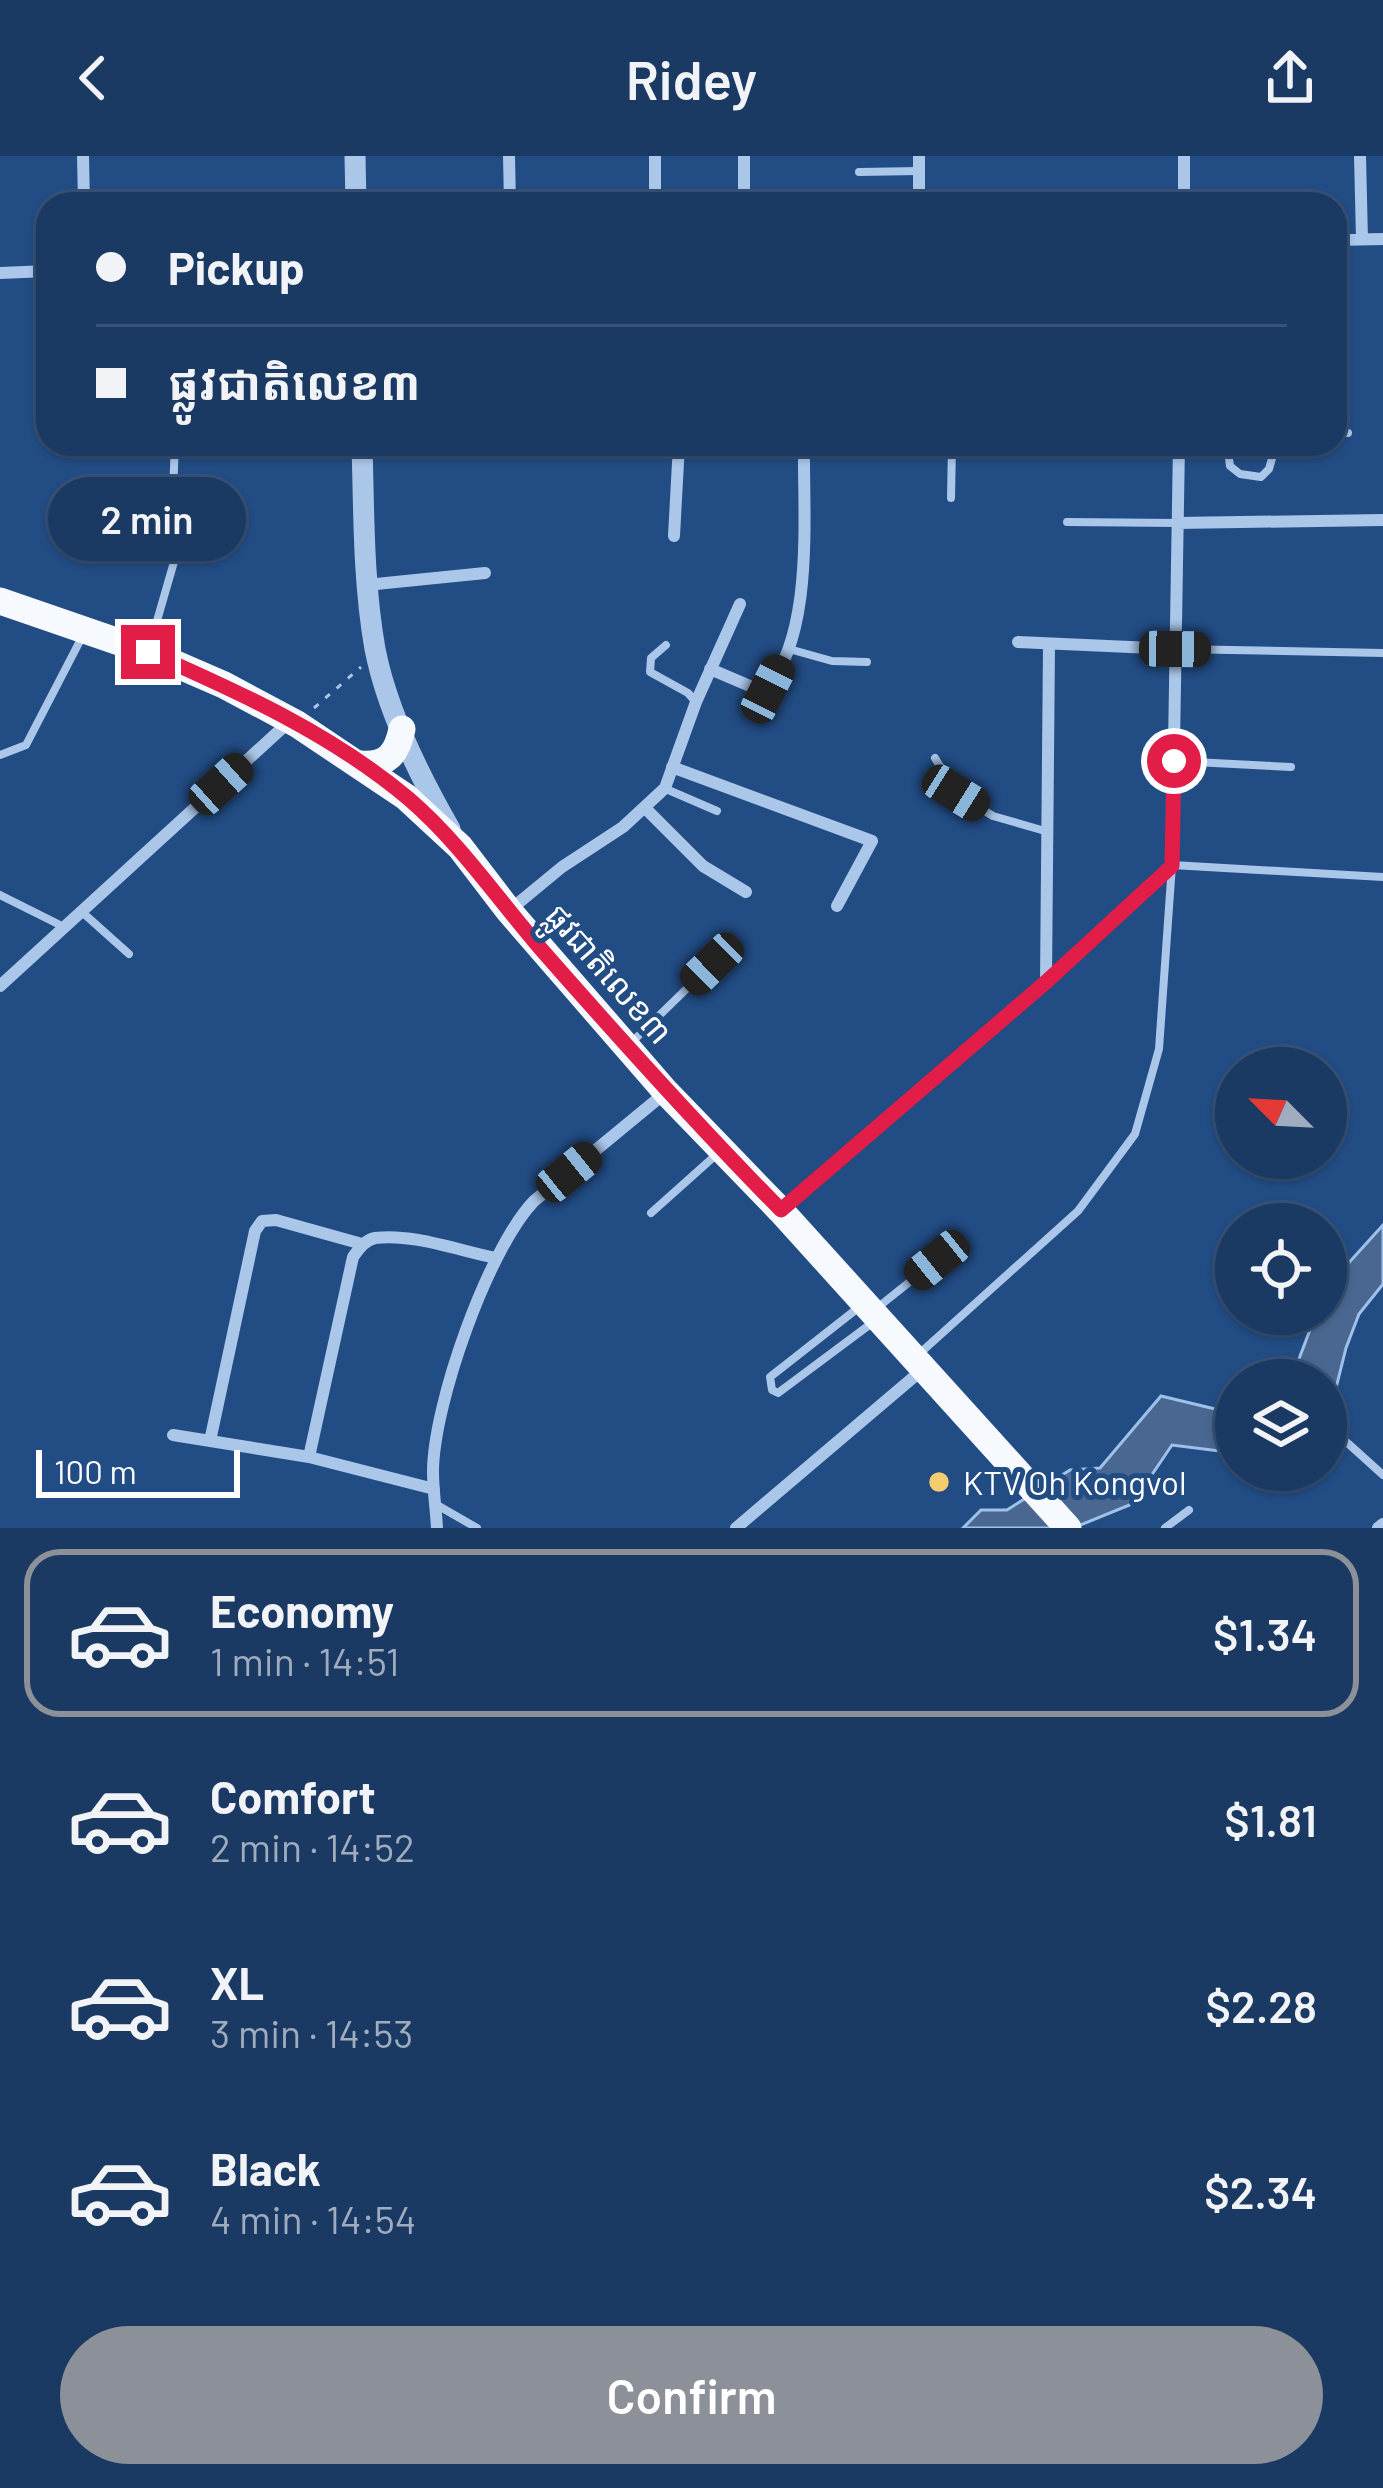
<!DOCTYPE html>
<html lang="en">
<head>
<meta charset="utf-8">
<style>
	:root { --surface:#1a3963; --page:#27446c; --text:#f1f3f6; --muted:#9facbe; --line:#385378; --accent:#8c9099 }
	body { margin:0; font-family:Barlow,"Noto Sans Khmer",sans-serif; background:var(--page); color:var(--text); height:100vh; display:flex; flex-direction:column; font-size:45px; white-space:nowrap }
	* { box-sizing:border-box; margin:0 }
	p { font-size:39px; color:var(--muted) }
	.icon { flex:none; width:66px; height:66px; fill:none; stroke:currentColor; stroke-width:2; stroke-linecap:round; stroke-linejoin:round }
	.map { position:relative; height:1372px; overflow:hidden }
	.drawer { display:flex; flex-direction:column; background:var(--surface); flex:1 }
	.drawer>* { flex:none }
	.guide { position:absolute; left:36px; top:36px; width:1311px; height:264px; border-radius:36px; box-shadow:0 3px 9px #0004,0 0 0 3px var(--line); display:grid; align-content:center; height:264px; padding:0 60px; background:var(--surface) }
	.needle { width:78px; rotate:294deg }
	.controls { position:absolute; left:1215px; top:891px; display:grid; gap:24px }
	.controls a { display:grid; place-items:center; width:132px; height:132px; border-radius:50%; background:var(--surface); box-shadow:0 3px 9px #0004,0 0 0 3px var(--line); font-size:60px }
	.scale { position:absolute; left:36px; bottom:30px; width:204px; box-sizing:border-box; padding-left:12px; border:6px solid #fff; border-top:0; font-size:33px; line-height:42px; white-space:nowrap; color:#fff; -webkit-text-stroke:9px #224c84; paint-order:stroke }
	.end { position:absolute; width:54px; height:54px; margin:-27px; border:15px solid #e11d48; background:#fff; box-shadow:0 0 0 6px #fff }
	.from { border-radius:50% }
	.bubble { position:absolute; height:84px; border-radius:42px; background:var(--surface); box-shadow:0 3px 9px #0004,0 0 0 3px var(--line); font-size:39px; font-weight:600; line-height:84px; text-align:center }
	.car { position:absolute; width:36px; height:72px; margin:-36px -18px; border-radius:15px; box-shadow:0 0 9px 3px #0007; background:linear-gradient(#222 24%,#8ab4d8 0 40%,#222 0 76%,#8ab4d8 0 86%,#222 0) }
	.guide b { display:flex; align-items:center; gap:42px; height:114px; font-size:45px }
	.guide b+b { border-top:3px solid var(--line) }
	.guide i { width:30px; height:30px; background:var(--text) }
	ul { padding:21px 0 0; list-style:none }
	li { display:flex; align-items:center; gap:36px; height:168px; margin:0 24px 18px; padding:0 36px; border:6px solid transparent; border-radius:36px }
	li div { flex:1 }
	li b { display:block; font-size:45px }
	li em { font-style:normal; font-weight:600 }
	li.selected { border-color:var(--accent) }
	li>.icon { width:108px; height:108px; stroke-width:1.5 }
	.cta { display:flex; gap:24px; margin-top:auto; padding:24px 60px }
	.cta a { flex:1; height:138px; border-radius:72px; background:var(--accent); color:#fff; font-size:48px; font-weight:600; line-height:138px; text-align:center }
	header { display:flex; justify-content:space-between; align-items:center; height:156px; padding:0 60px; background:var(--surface); font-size:54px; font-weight:600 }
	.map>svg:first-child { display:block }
</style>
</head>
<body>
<header><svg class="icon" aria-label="back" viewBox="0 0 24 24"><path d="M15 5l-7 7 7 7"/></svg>Ridey<svg class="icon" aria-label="share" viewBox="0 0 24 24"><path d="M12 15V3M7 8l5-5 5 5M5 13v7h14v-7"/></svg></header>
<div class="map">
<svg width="1383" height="1372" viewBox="0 0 1383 1372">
	<rect width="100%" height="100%" fill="#224c84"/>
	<path fill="#496790" stroke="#9ec1ea" stroke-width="3" d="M 1383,1069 L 1383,1128 L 1359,1158 L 1346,1192 L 1326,1272 L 1326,1224 L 1291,1224 L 1316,1158 L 1326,1158 L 1326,1132 Z
		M 1161,1240 L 1236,1258 L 1236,1297 L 1172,1289 L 1132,1348 L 1073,1372 L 963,1372 L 981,1354 L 1007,1354 L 1070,1314 L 1100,1312 Z"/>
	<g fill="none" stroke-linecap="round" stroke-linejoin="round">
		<path stroke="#aac6e9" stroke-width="3" stroke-dasharray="6 9" stroke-linecap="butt" d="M 314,552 L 361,511"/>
		<path stroke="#aac6e9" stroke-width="8" d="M 859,16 L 918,15
			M 1337,84 L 1338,166
			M 1335,276 L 1348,277
			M 1227,288 L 1230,310 L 1240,318 L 1261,321 L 1269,313 L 1276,288
			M 951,342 L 952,288
			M 1067,366 L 1177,367
			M 150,489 L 178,392 L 173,335 L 175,288
			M 666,489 L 651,502 L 650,516 L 688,537 L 695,545
			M 789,493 L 832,505 L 867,506
			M 1175,493 L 1383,497
			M 0,599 L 26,589 L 82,481
			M 935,602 L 956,637 L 993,660 L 1045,675
			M 1175,605 L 1291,611
			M 666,633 L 717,655
			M 0,739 L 64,771
			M 82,756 L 129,798
			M 632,886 L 712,808
			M 651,1057 L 717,998
			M 858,1152 L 770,1221 L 772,1234 L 778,1237 L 872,1167
			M 877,1152 L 937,1104
			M 919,1198 L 1078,1055 L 1135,978 L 1159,893 L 1172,709 L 1383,721
			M 1332,1273 L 1383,1319
			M 437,1349 L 477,1372
			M 1165,1372 L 1189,1354"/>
		<path stroke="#aac6e9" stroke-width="12" d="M 83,0 L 84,48
			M 509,0 L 510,48
			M 744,0 L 744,48
			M 1184,0 L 1184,48
			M 1360,0 L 1362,83
			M 655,48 L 655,0
			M 919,48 L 919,0
			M 1335,84 L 1383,83
			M 0,117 L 48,115
			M 1177,367 L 1383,364
			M 674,380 L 679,288
			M 366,429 L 485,417
			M 1018,486 L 1175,493
			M 710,513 L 764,536 C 815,480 803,360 804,288
			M 672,611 L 872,685 L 837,750
			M 645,652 L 703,710 L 746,736
			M 510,754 L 562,711 L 623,671 L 665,632 L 696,546 L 740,448
			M 1046,825 L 1049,489
			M 0,830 L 291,564
			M 782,1054 L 1046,826 L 1172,709 L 1179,288
			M 173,1279 L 309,1301 L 434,1333
			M 210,1285 L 255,1075 L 262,1065 L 276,1064 L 362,1088
			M 309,1301 L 353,1101 C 359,1093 365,1084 375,1082 C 412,1077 460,1095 496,1102
			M 437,1372 C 436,1353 433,1334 433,1316 C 433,1249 488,1093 534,1045 L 665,937
			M 736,1372 L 922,1214
			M 1378,1372 L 1383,1368"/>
		<path stroke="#aac6e9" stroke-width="21" d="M 355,0 L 356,48
			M 362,288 C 364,356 363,425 375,493 C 387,555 419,619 450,673"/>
		<path stroke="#f6fafe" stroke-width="27" d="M 0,445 L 148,496 L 224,529 L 297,568 L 406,641 L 460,691 L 509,755 L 666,936 L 781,1055 L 1068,1372
			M 361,608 C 387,610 397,598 402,573"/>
	</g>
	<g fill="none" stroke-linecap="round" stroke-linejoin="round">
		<path stroke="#e11d48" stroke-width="15" d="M 148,496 C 239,536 332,578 409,643 C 460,687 497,742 541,793 C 619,882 698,970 781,1054 L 1046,826 L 1172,710 L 1174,605"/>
	</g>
	<circle fill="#f4ce6d" stroke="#224c84" stroke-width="4.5" cx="939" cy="1326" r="12"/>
	<g text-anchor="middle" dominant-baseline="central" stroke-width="10" stroke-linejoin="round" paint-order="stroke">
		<g font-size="33" fill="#fff" stroke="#224c84">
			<text transform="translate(610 817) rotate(49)">ផ្លូវជាតិលេខ៣</text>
		</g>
		<g font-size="33" fill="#fff" stroke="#224c84" text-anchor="start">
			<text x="963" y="1326">KTV Oh Kongvol</text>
		</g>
	</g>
</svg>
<div class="controls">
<a><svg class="needle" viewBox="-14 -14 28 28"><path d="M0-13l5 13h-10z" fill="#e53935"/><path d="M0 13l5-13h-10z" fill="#9facbe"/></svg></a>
<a><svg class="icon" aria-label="locate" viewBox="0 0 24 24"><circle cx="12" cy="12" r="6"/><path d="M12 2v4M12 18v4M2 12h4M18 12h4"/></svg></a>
<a><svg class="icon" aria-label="layers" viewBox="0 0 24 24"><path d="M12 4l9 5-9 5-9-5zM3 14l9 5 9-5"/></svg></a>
</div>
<div class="scale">100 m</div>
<i class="end from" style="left:1174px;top:605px"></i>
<i class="end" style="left:148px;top:496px"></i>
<div class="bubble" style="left:48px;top:321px;width:198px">2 min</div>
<i class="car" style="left:1175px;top:493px;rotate:91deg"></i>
<i class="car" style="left:768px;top:533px;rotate:27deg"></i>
<i class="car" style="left:221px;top:628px;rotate:48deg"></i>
<i class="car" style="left:956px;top:637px;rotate:122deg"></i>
<i class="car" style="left:712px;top:808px;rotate:226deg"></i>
<i class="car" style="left:569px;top:1016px;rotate:51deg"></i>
<i class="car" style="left:937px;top:1104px;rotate:231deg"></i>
<div class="guide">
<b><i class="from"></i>Pickup</b>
<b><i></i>ផ្លូវជាតិលេខ៣</b>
</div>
</div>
<section class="drawer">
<ul>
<li class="selected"><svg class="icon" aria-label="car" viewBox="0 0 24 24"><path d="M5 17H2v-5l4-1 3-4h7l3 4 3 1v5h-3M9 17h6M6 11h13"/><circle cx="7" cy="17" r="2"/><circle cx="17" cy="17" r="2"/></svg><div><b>Economy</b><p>1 min · 14:51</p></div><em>$1.34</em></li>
<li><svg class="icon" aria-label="car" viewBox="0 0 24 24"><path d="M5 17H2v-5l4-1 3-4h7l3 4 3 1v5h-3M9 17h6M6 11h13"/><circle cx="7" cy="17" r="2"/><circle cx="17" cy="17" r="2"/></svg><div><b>Comfort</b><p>2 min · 14:52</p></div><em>$1.81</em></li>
<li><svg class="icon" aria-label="car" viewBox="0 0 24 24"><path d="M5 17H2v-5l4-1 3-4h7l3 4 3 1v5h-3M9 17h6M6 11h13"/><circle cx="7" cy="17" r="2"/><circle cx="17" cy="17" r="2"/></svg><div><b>XL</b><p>3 min · 14:53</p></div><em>$2.28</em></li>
<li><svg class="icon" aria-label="car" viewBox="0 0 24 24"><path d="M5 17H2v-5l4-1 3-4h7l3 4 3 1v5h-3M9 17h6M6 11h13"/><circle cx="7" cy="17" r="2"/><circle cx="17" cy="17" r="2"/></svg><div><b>Black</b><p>4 min · 14:54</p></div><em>$2.34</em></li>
</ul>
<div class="cta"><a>Confirm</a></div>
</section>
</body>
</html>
